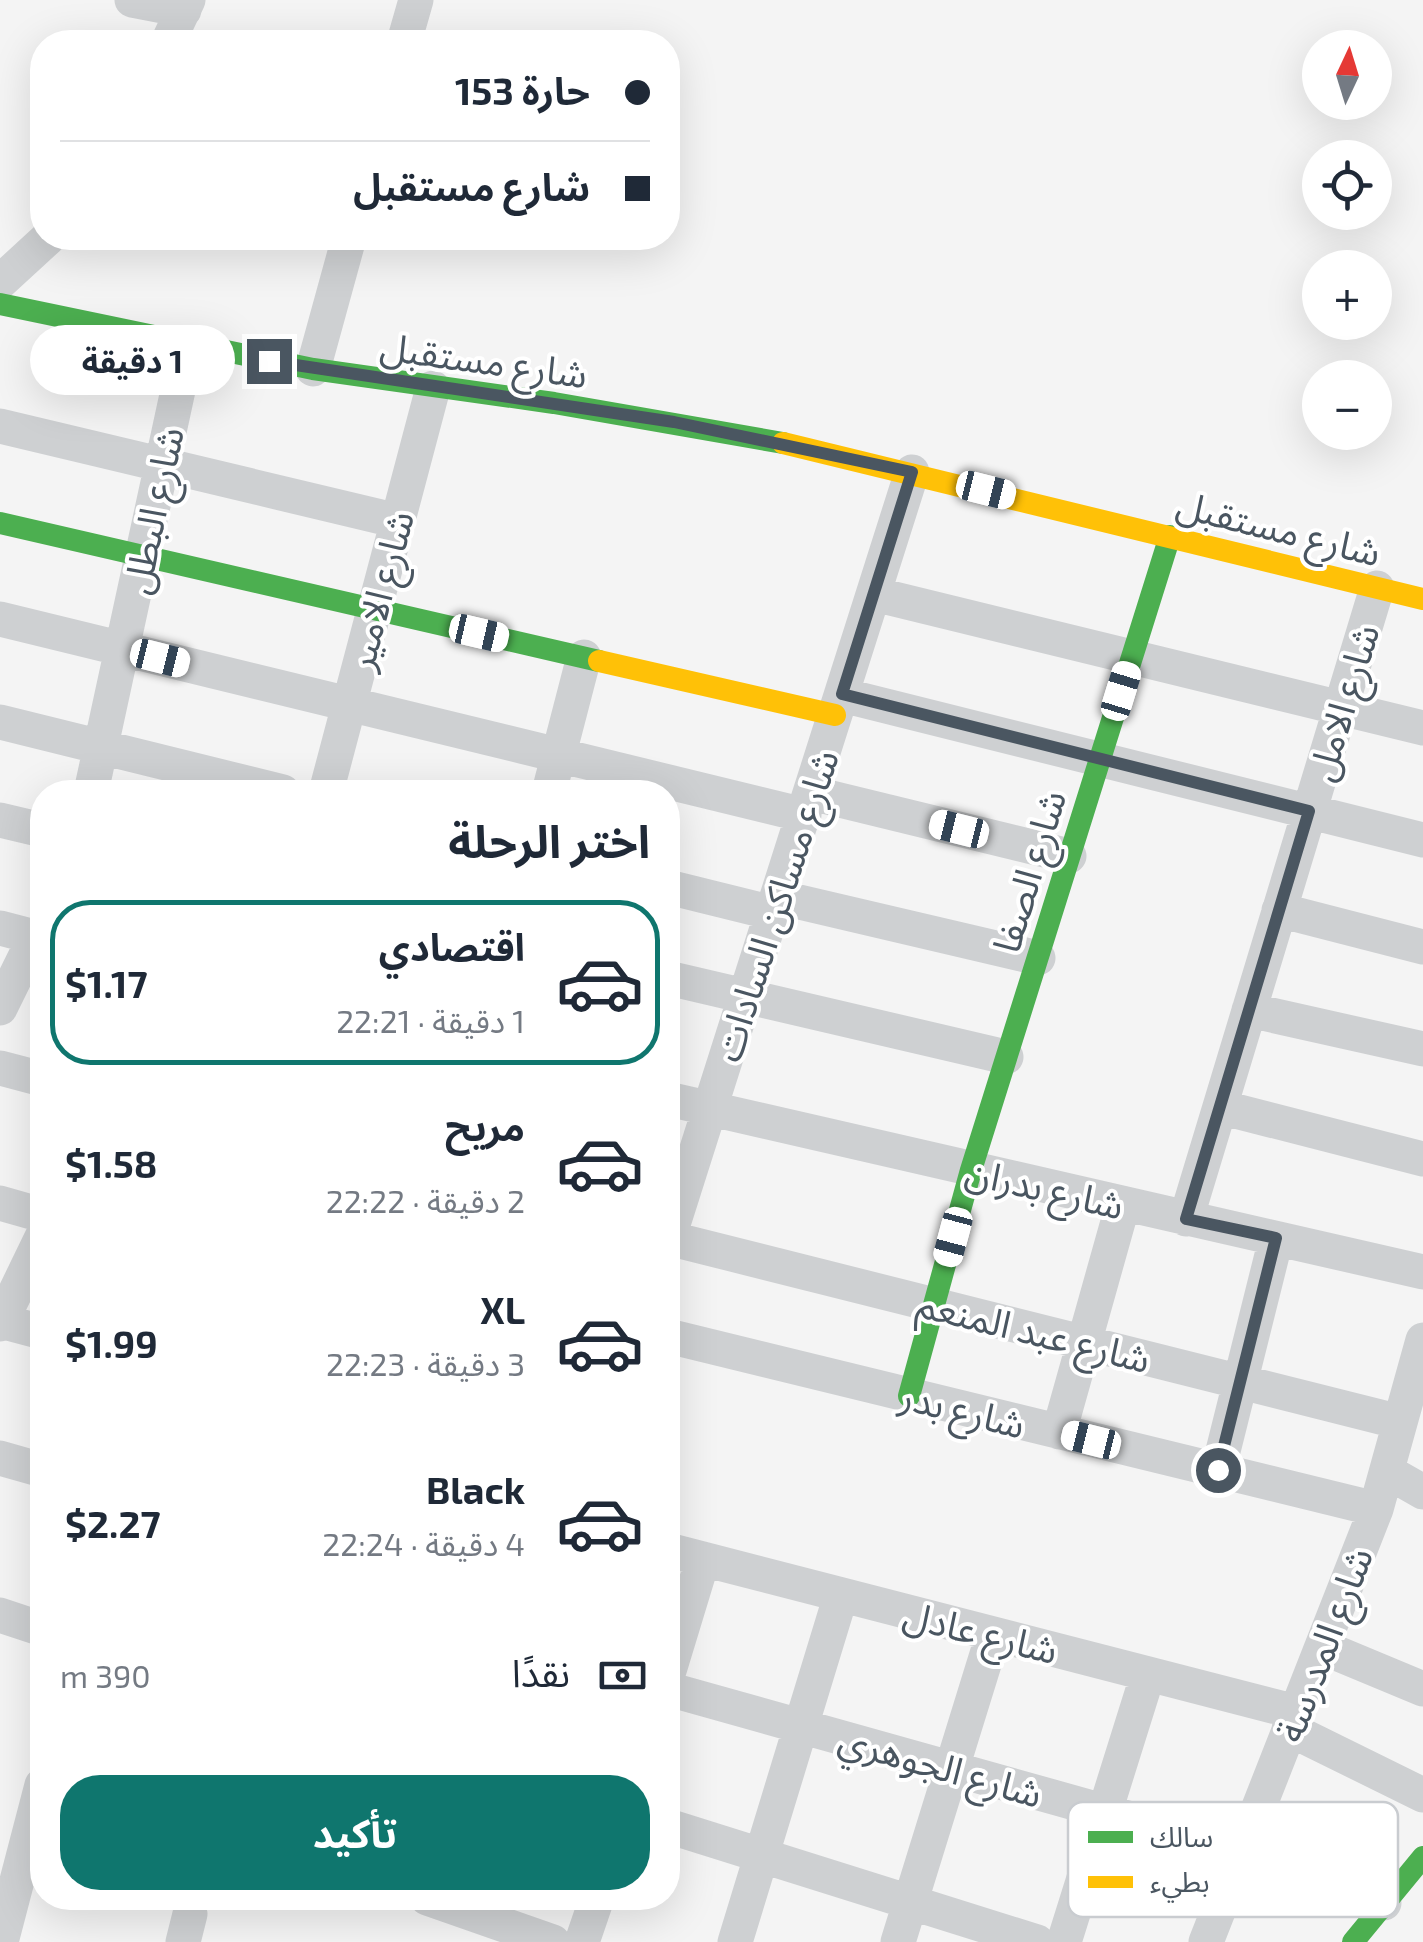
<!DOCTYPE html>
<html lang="ar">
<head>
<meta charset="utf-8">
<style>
	:root { --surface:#fff; --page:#f2f2f3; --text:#1f2937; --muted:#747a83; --line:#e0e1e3; --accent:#0f766e }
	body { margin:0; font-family:"Exo 2","Noto Sans Arabic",sans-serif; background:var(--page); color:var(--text); direction:rtl; height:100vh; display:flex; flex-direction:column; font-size:38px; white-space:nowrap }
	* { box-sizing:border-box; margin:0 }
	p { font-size:32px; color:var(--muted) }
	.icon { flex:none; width:55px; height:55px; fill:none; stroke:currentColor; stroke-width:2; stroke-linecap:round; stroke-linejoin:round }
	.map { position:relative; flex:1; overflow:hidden; direction:ltr }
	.side { position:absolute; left:30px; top:780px; width:650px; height:1130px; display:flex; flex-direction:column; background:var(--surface); border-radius:40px; box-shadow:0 10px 40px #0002; direction:rtl }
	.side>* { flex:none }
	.guide { position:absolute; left:30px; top:30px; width:650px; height:220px; border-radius:40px; box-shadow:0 10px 40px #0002; direction:rtl; display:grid; align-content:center; height:220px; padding:0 30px; background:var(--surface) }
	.needle { width:65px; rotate:4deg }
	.controls { position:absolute; left:1302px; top:30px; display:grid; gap:20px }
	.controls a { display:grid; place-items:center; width:90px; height:90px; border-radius:50%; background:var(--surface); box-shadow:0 10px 40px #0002; font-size:50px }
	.end { position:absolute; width:45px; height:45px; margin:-22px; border:12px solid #4a5661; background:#fff; box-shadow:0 0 0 5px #fff }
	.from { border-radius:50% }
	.bubble { position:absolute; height:70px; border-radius:35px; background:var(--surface); box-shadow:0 10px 40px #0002; font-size:32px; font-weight:700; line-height:70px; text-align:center; direction:rtl }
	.car { position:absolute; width:30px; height:60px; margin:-30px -15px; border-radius:12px; box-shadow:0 0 8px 2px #0007; background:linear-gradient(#fff 24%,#345 0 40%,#fff 0 76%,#345 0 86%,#fff 0) }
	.guide b { display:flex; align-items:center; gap:35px; height:95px; font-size:38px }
	.guide b+b { border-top:2px solid var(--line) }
	.guide i { width:25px; height:25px; background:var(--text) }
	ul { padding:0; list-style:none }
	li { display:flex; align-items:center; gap:30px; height:165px; margin:0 20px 15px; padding:0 10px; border:5px solid transparent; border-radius:40px }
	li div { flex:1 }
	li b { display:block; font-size:38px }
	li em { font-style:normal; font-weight:700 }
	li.selected { border-color:var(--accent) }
	li>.icon { width:90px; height:90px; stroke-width:1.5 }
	h2 { padding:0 30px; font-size:45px; line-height:120px }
	.pay { display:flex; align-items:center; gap:25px; height:110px; padding:0 30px; font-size:38px }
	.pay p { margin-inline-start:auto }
	.primary-button { display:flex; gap:20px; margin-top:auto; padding:20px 30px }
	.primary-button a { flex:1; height:115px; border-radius:40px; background:var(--accent); color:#fff; font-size:40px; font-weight:700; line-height:115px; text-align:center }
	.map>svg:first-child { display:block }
</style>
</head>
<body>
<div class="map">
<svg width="1423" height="1942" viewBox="0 0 1423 1942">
	<rect width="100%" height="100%" fill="#f4f4f4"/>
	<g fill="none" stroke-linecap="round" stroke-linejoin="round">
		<path stroke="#ced0d2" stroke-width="35" d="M 132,0 L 184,10
			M 168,42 L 188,0
			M 404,42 L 416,0
			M 0,282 L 48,238
			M 313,369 L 349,238
			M 0,426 L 398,521
			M 874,594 L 1423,728
			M 0,619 L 804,815
			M 842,695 L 1423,840
			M 0,722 L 283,792
			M 91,792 L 188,344
			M 326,792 L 433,388
			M 549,792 L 584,657
			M 811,793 L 1069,856
			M 0,820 L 42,830
			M 668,887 L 773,913
			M 778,897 L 1038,958
			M 1279,910 L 1423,947
			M 0,928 L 42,939
			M 668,978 L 1006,1057
			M 0,1008 L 35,937
			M 1249,1010 L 1423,1049
			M 0,1068 L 42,1079
			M 668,1099 L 1423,1272
			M 1220,1107 L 1423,1159
			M 0,1203 L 42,1215
			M 1186,1219 L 1377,588
			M 668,1238 L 1400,1422
			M 668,1240 L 912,472
			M 0,1321 L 42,1332
			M 0,1324 L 42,1237
			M 668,1336 L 1376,1509
			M 1059,1432 L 1123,1204
			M 0,1458 L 42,1470
			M 1218,1471 L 1276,1239
			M 1388,1472 L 1423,1492
			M 668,1550 L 1296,1712
			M 0,1615 L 42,1629
			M 1322,1647 L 1423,1689
			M 668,1674 L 703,1559
			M 668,1689 L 1242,1850 L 1384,1903
			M 1289,1729 L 1423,1795
			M 668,1826 L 1037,1942
			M 427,1898 L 553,1942
			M 1,1942 L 42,1785
			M 183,1942 L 190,1914
			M 582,1942 L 597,1898
			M 735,1942 L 841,1595
			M 898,1942 L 993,1635
			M 1064,1942 L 1148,1674
			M 1206,1942 L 1376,1509 L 1423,1340"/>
		<path stroke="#4caf50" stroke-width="22" d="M 0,304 L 313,369 L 554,403 L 783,443
			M 0,523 L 599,661
			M 909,1396 L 971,1170 L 1170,536
			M 1353,1942 L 1423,1857"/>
		<path stroke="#ffc107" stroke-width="22" d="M 783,443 L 1423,599
			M 599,661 L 835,715"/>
	</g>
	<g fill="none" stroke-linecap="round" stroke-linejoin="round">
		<path stroke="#4a5661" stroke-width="12" d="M 269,361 L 674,422 L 912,472 L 842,694 L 1309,811 L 1186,1219 L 1276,1238 L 1218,1470"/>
	</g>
	<g text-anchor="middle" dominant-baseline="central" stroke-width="8" stroke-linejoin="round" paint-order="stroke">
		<g font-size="38" fill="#4a5661" stroke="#fff">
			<text transform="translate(484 359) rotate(8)">شارع مستقبل</text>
			<text transform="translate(152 510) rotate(-78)">شارع البطل</text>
			<text transform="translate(1279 527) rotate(14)">شارع مستقبل</text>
			<text transform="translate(379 590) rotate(-75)">شارع الامير</text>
			<text transform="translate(1342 702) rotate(-73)">شارع الامل</text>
			<text transform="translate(1028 871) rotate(-73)">شارع الصفا</text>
			<text transform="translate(775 905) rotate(-72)">شارع مساكن السادات</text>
			<text transform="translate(1045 1187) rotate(13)">شارع بدران</text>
			<text transform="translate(1034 1330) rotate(14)">شارع عبد المنعم</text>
			<text transform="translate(963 1409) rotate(14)">شارع بدر</text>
			<text transform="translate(981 1631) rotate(14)">شارع عادل</text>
			<text transform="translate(1323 1644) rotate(-69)">شارع المدرسة</text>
			<text transform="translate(941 1765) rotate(16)">شارع الجوهري</text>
		</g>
	</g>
	<rect x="1068" y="1802" width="330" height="115" rx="15" fill="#fff" stroke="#c9ccd0" stroke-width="2.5"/>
	<rect x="1088" y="1831" width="45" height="12" fill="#4caf50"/>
	<rect x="1088" y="1876" width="45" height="12" fill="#ffc107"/>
	<g font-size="28" fill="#4a5661">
		<text x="1150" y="1847">سالك</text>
		<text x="1150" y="1892">بطيء</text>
	</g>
</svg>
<div class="controls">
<a><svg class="needle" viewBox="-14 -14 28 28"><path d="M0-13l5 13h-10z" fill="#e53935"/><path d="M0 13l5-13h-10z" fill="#747a83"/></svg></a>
<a><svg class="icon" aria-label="locate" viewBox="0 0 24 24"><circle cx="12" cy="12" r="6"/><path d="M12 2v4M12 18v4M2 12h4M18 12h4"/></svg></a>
<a>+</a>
<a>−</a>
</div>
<i class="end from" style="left:1218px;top:1470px"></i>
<i class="end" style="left:269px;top:361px"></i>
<div class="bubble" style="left:30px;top:325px;width:205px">1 دقيقة</div>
<i class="car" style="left:986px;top:490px;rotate:104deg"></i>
<i class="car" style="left:479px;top:633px;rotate:103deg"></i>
<i class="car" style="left:160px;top:658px;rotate:104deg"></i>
<i class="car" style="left:1121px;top:691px;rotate:17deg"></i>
<i class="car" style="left:959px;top:829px;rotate:284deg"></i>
<i class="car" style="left:953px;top:1237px;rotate:195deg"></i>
<i class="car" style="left:1091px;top:1440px;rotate:284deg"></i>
<div class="guide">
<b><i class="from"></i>حارة 153</b>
<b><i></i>شارع مستقبل</b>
</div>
<section class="side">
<h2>اختر الرحلة</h2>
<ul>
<li class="selected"><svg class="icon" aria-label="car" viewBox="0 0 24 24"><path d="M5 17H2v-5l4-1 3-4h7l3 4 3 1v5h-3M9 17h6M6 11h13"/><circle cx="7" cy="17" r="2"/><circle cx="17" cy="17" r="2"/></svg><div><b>اقتصادي</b><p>1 دقيقة · 22:21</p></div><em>$1.17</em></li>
<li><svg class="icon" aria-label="car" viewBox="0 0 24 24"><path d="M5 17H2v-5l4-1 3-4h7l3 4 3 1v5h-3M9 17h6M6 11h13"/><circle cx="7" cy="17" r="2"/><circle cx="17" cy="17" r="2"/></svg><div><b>مريح</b><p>2 دقيقة · 22:22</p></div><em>$1.58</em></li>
<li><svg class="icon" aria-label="car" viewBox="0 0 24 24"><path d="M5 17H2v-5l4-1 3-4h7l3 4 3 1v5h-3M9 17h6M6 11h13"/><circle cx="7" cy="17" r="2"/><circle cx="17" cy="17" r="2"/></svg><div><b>XL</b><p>3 دقيقة · 22:23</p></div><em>$1.99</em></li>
<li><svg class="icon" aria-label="car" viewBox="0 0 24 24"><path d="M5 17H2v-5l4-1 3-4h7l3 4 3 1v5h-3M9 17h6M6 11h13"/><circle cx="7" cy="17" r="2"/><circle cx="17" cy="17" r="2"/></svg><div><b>Black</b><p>4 دقيقة · 22:24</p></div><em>$2.27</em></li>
</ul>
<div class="pay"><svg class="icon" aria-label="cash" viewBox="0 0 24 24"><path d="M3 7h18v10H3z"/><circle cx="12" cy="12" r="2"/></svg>نقدًا<p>390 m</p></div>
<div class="primary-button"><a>تأكيد</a></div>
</section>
</div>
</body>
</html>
